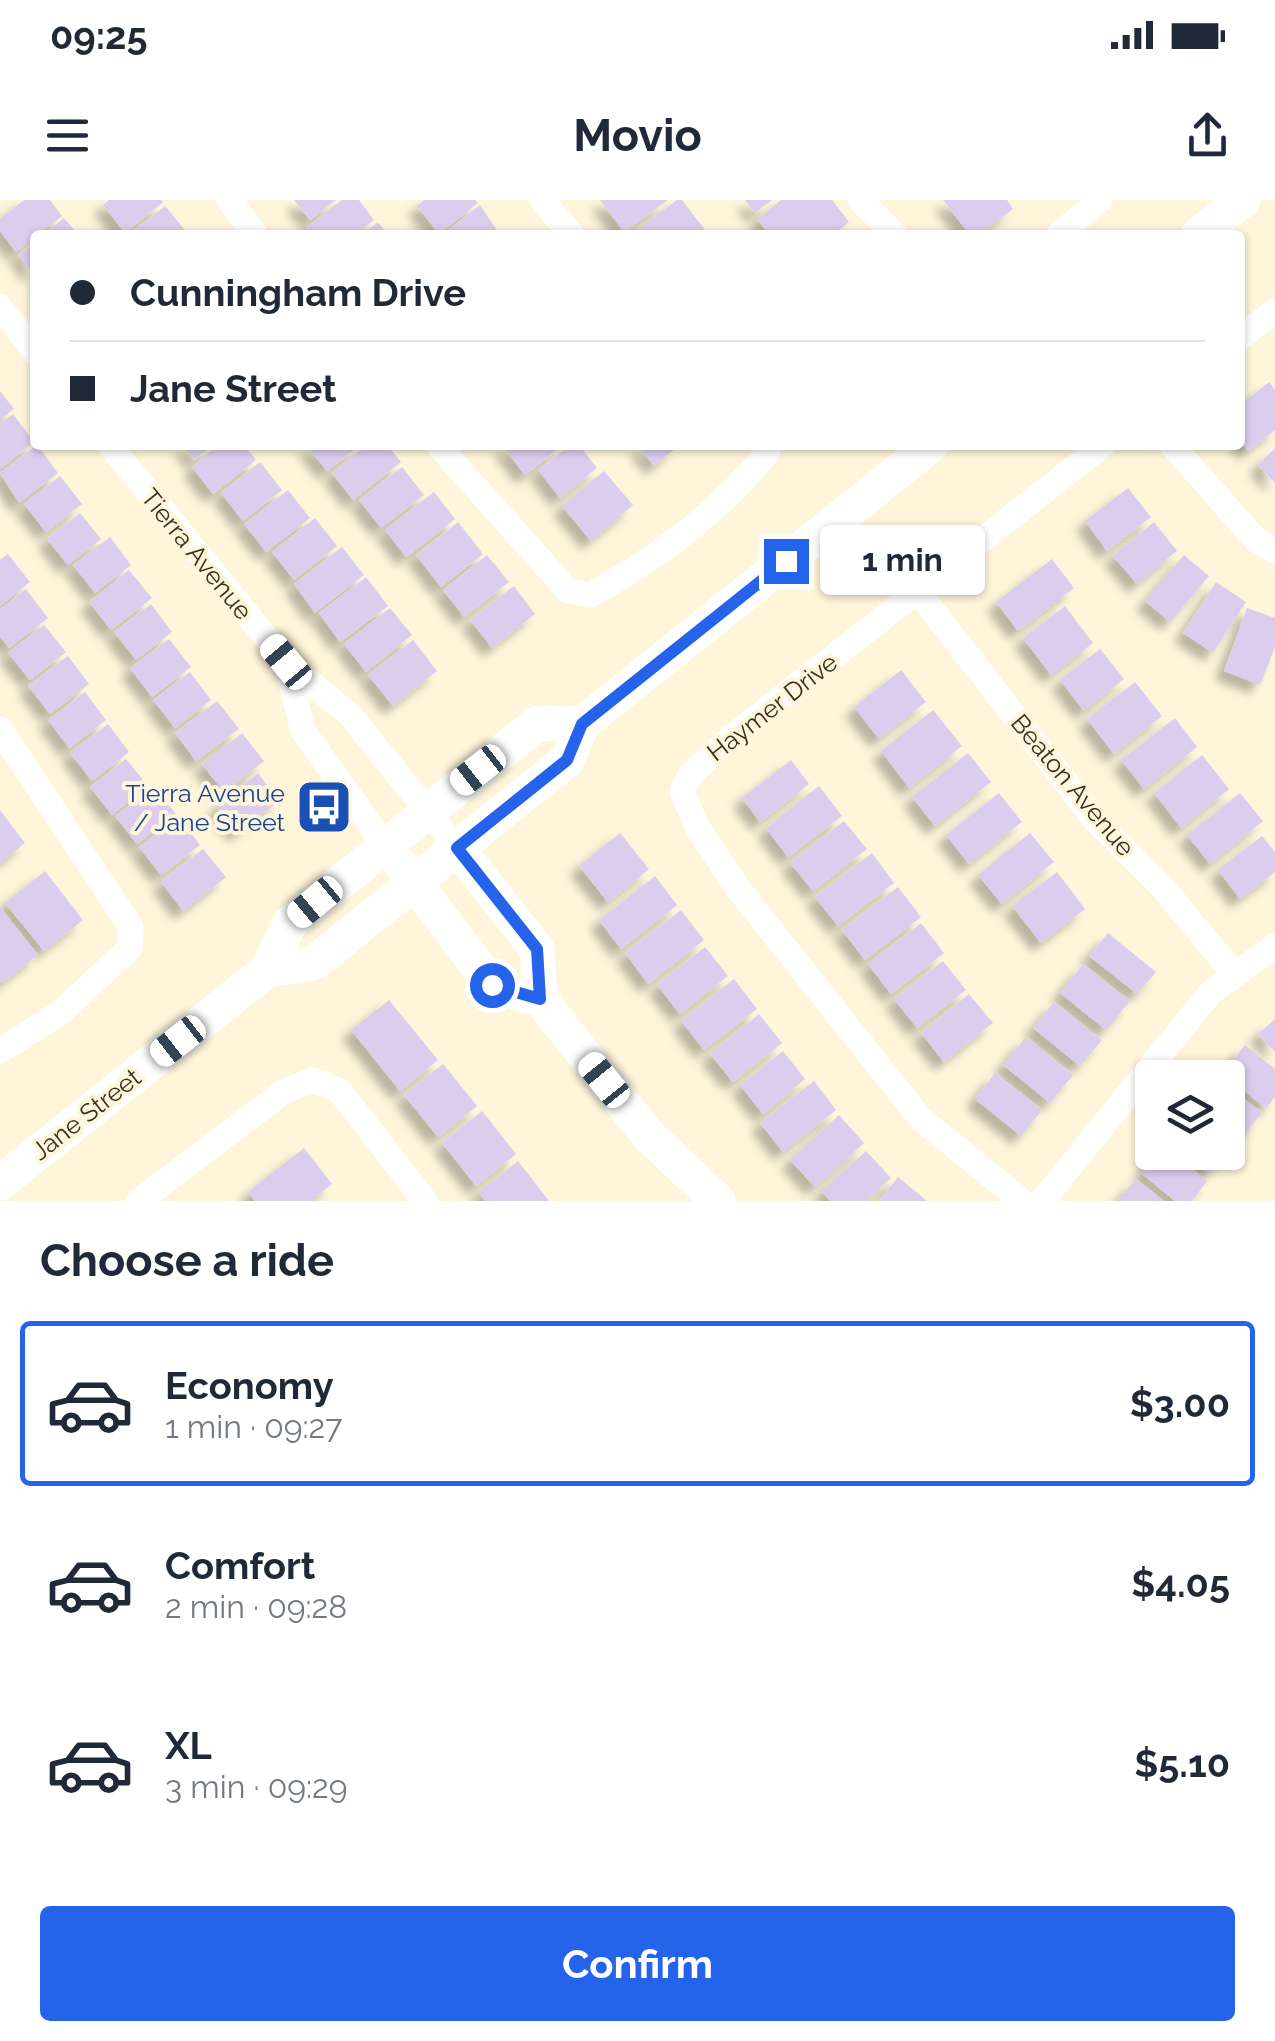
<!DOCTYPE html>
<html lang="en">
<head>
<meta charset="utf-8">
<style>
	:root { --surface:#fff; --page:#f2f2f3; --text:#1f2937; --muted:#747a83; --line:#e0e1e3; --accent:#2563eb }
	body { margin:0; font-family:Raleway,sans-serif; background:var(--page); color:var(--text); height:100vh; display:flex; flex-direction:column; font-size:38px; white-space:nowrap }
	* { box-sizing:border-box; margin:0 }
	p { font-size:32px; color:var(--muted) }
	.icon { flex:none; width:55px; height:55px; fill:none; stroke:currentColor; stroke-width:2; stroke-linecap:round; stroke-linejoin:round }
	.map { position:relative; height:1001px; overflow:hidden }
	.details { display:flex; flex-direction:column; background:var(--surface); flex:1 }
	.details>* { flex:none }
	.banner { position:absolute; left:30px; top:30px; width:1215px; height:220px; border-radius:10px; box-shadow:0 2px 8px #0004; display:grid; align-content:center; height:220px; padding:0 40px; background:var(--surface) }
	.fabs { position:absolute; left:1135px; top:860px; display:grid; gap:20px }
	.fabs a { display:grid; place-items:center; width:110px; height:110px; border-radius:10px; background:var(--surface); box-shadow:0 2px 8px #0004; font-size:50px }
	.end { position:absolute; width:45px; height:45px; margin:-22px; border:12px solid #2563eb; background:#fff; box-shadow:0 0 0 5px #fff }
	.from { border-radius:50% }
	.bubble { position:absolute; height:70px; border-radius:10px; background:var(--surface); box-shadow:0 2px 8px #0004; font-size:32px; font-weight:700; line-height:70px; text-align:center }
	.car { position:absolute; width:30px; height:60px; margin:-30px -15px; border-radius:12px; box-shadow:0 0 8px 2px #0007; background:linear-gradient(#fff 24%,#345 0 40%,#fff 0 76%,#345 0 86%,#fff 0) }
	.banner b { display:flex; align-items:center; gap:35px; height:95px; font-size:38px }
	.banner b+b { border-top:2px solid var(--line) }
	.banner i { width:25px; height:25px; background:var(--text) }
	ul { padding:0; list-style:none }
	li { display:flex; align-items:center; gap:30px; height:165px; margin:0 20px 15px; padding:0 20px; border:5px solid transparent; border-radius:10px }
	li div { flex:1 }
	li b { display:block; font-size:38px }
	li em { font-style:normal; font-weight:700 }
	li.current { border-color:var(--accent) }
	li>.icon { width:90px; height:90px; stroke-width:1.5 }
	h2 { padding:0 40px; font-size:45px; line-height:120px }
	.action { display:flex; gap:20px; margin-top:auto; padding:20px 40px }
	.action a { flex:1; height:115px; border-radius:10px; background:var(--accent); color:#fff; font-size:40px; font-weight:700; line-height:115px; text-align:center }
	.status { display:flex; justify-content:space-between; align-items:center; height:70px; padding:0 50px; background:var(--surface); direction:ltr }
	.status svg { height:28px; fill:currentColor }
	header { display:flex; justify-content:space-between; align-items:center; height:130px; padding:0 40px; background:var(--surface); font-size:45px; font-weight:700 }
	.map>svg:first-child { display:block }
</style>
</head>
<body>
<div class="status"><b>09:25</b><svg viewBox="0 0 49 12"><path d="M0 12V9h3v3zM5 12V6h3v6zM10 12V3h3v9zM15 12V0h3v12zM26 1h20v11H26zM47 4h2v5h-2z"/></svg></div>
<header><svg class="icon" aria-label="menu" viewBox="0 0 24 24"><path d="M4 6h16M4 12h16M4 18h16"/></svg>Movio<svg class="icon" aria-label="share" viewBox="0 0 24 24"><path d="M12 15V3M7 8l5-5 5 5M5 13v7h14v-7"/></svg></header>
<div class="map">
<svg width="1275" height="1001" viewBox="0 0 1275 1001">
	<defs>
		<filter id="shadow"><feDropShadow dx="-9" dy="9" stdDeviation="5" flood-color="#0004"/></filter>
	</defs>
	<rect width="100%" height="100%" fill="#fef5da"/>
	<path fill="#dbcdee" filter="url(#shadow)" d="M 24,0 L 50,0 L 62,16 L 16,52 L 0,31 L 0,19 Z
		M 109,0 L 161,0 L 163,2 L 125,33 L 103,5 Z
		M 294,0 L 336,0 L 310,20 Z
		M 342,0 L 359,0 L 374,20 L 355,35 L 312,35 L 306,28 Z
		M 424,0 L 475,0 L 478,3 L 439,34 L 417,6 Z
		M 600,0 L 668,0 L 624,32 Z
		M 677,0 L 682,0 L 709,35 L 630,35 Z
		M 745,0 L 772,0 L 755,13 Z
		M 781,0 L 832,0 L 849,22 L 833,35 L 770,35 L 757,19 Z
		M 943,0 L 1007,0 L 1013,9 L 979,35 L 970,35 Z
		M 480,5 L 500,35 L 442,35 Z
		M 165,6 L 189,35 L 128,35 Z
		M 64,18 L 78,35 L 43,35 Z
		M 378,22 L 388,35 L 361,35 Z
		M 35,42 L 35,76 L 18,55 Z
		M 1269,182 L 1275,190 L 1275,230 L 1248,251 L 1240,241 L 1240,205 Z
		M 0,191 L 14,209 L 0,219 Z
		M 13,214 L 34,242 L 0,269 L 0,224 Z
		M 37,245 L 58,273 L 19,303 L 0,273 Z
		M 182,245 L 213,245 L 194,260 Z
		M 219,245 L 244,245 L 256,260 L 213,294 L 192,267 Z
		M 306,245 L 360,245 L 327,271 Z
		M 367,245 L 387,245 L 401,262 L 353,300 L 332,273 Z
		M 502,245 L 563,245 L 525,275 Z
		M 571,245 L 579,245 L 597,268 L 560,298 L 538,270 Z
		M 638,245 L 680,245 L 654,266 Z
		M 1275,248 L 1275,283 L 1258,265 Z
		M 260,262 L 282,290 L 243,321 L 221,293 Z
		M 402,267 L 424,295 L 381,328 L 359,300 Z
		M 604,271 L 633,305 L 591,341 L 562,306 Z
		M 60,276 L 82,304 L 46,332 L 24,304 Z
		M 1128,288 L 1151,317 L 1107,351 L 1085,321 Z
		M 288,290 L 310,318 L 266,352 L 244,324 Z
		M 434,292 L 455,319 L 406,357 L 385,330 Z
		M 80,313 L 101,339 L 68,365 L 47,339 Z
		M 315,318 L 337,346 L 294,380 L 272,352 Z
		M 458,322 L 483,354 L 441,387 L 416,355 Z
		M 1154,322 L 1177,351 L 1137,384 L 1113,356 Z
		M 110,337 L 131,365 L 95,393 L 73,365 Z
		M 342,347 L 364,375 L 315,413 L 294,384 Z
		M 8,354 L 30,382 L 0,406 L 0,360 Z
		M 487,355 L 509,382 L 464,417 L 443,390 Z
		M 1184,355 L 1209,376 L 1170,422 L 1145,401 Z
		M 1052,359 L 1074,388 L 1018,431 L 996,402 Z
		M 129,370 L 152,398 L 111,430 L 89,402 Z
		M 366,377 L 388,406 L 340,442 L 319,413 Z
		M 1216,382 L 1246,402 L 1213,453 L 1183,433 Z
		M 514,386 L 535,414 L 492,448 L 470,420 Z
		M 26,389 L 48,418 L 9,448 L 0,436 L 0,409 Z
		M 151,404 L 172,432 L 136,460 L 114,432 Z
		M 1065,406 L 1093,443 L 1051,475 L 1023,438 Z
		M 390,408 L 412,435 L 366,472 L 344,444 Z
		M 1247,408 L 1275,418 L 1275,447 L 1260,485 L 1224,471 Z
		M 44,425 L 66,452 L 30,480 L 8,453 Z
		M 169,439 L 191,467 L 152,497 L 130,468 Z
		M 413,440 L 437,471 L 393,506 L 368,475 Z
		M 1100,449 L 1124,479 L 1084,511 L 1060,480 Z
		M 68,456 L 89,484 L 50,514 L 28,486 Z
		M 901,470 L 926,502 L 879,539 L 854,507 Z
		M 190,472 L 211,500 L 175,528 L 153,500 Z
		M 1135,482 L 1162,516 L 1114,554 L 1087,519 Z
		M 85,492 L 106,520 L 69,548 L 48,520 Z
		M 217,501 L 239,529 L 196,561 L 175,533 Z
		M 933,510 L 962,546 L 909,588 L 881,551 Z
		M 1175,518 L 1197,547 L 1144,589 L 1121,560 Z
		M 108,524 L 129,552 L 92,581 L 70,553 Z
		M 242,533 L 264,561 L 224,592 L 202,564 Z
		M 968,553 L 991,582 L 935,626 L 912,597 Z
		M 1202,555 L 1229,589 L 1181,628 L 1154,593 Z
		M 126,559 L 148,586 L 112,615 L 90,587 Z
		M 791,560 L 809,584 L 760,622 L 742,598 Z
		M 258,573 L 279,601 L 237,633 L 216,606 Z
		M 154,586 L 176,614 L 137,644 L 115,616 Z
		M 819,586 L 842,616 L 788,657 L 766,628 Z
		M 999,593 L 1022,622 L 969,664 L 946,635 Z
		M 1240,593 L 1263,621 L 1210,664 L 1187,635 Z
		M 0,610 L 25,643 L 0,663 Z
		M 179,617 L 200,645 L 161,675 L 139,647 Z
		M 844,621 L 867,649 L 813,691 L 790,663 Z
		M 620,633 L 649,669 L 608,702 L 579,666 Z
		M 1030,633 L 1054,662 L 1002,704 L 978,675 Z
		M 1262,636 L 1275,652 L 1275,672 L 1240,699 L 1218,670 Z
		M 203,649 L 226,677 L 183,711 L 161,682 Z
		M 872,653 L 894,683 L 838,726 L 815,697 Z
		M 45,671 L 83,720 L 44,751 L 5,703 Z
		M 1057,672 L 1085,709 L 1041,743 L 1012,706 Z
		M 655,676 L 677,705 L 621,749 L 599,720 Z
		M 898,687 L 921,717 L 865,760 L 842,730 Z
		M 0,707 L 38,755 L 2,783 L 0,781 Z
		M 681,710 L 704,740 L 648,784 L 625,753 Z
		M 921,723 L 944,753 L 891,794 L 868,764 Z
		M 1108,733 L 1156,772 L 1137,794 L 1089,756 Z
		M 705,747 L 728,776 L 680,814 L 657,785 Z
		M 943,761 L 966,790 L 917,828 L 894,799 Z
		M 1083,764 L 1130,801 L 1106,830 L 1060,793 Z
		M 734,779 L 757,809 L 704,850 L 681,821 Z
		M 969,794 L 993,823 L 944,862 L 921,833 Z
		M 389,800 L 438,860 L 400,891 L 351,830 Z
		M 1054,802 L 1102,840 L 1080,866 L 1033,828 Z
		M 759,814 L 782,843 L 733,882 L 710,854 Z
		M 1275,819 L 1275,852 L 1258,834 Z
		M 1026,837 L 1073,875 L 1050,903 L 1003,865 Z
		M 1245,845 L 1275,869 L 1275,897 L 1266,908 L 1222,874 Z
		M 783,851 L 805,879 L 763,914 L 740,885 Z
		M 443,864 L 477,906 L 438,937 L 404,895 Z
		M 995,873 L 1042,910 L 1021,936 L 975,899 Z
		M 814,881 L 836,910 L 783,952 L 760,923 Z
		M 1228,886 L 1262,913 L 1239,941 L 1228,932 Z
		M 482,911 L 516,954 L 476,986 L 442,943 Z
		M 839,915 L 864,943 L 815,987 L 790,960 Z
		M 304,948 L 332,984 L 311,1001 L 255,1001 L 248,992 Z
		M 866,951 L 891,978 L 866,1001 L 830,1001 L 822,991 Z
		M 1157,952 L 1172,952 L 1207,981 L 1192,1001 L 1175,1001 L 1141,973 Z
		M 1183,952 L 1227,952 L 1210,974 Z
		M 518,961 L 549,1001 L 485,1001 L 479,992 Z
		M 898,977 L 927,1001 L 879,1001 Z
		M 1136,979 L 1164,1001 L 1118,1001 Z"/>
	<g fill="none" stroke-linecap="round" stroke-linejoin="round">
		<path stroke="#fff" stroke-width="25" d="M 229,0 L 256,35
			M 542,0 L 572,35
			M 860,0 L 895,35
			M 1058,35 L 1100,0
			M 0,107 L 35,151
			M 1240,138 L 1275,111
			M 110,245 L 286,462 L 351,516 L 457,648
			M 438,245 L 568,391 L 590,395 C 658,358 719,312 768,252 L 764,245
			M 1172,245 L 1255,339 L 1275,351
			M 919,393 L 1096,621 L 1164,689 L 1233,773
			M 286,462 L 303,531 L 385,645
			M 0,529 L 131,727 L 130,748 L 60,813 L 0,851
			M 139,1001 L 283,892 L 313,880 L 339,890 L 425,1001
			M 1022,1001 L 921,919 L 739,690 L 697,627 L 682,591 L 690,575 L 730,538 L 1103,245
			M 1042,1001 L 1211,792 L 1275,746"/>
		<path stroke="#fff" stroke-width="35" d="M 1198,35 L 1243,0
			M 457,648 L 537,749 L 540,799
			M 402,666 L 492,785 L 540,799 L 648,935 L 718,1001
			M 267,770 L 314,763 L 567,560 L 582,524 L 931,245
			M 0,983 L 267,770 L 290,723 L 538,523 L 582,524"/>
	</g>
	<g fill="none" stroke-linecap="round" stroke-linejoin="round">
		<path stroke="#2563eb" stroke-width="12" d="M 492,785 L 540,799 L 537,749 L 457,648 L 567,560 L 582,524 L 786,361"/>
	</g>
	<defs>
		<g id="bus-square" transform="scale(2.875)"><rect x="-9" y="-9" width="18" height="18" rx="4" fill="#1a4fb4" stroke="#fef5da"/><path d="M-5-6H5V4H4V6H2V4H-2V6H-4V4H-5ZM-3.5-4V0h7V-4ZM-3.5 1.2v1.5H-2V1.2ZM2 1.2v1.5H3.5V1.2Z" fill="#fff"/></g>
	</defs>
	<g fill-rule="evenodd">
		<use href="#bus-square" x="324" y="607"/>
	</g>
	<g text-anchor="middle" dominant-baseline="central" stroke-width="8" stroke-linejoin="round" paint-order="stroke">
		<g font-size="25" fill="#343023" stroke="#fef5da">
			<text transform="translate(197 354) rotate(51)">Tierra Avenue</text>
			<text transform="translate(772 507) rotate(-38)">Haymer Drive</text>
			<text transform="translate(1073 585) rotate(50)">Beaton Avenue</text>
			<text transform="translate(86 914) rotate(-38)">Jane Street</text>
		</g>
		<g font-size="25" fill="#164399" stroke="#fef5da" text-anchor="end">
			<text x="285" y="593">Tierra Avenue<tspan x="285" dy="29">/ Jane Street</tspan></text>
		</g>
	</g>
</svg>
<div class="fabs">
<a><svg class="icon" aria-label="layers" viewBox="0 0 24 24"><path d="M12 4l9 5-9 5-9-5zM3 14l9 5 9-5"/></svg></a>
</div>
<i class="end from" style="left:492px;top:785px"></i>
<i class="end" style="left:786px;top:361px"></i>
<div class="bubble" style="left:820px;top:325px;width:165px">1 min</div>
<i class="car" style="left:286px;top:462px;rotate:320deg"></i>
<i class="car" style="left:478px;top:570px;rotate:232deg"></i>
<i class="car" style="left:315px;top:702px;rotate:230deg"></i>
<i class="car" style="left:178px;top:841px;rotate:232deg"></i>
<i class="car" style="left:604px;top:880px;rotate:321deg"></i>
<div class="banner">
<b><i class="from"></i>Cunningham Drive</b>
<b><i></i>Jane Street</b>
</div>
</div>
<section class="details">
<h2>Choose a ride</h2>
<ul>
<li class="current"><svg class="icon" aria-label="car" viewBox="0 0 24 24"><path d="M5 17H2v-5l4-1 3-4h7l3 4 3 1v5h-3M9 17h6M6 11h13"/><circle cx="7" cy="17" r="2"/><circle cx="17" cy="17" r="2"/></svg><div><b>Economy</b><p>1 min · 09:27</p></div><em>$3.00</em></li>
<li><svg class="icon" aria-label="car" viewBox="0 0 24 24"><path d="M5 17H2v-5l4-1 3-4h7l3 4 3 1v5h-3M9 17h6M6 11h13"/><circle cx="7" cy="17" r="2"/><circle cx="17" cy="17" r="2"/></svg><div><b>Comfort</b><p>2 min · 09:28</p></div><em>$4.05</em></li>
<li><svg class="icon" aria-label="car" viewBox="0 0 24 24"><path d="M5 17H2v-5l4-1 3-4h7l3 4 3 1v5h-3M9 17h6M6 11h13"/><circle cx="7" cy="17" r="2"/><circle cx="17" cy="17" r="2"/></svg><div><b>XL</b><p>3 min · 09:29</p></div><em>$5.10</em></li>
</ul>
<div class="action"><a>Confirm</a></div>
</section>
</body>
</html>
